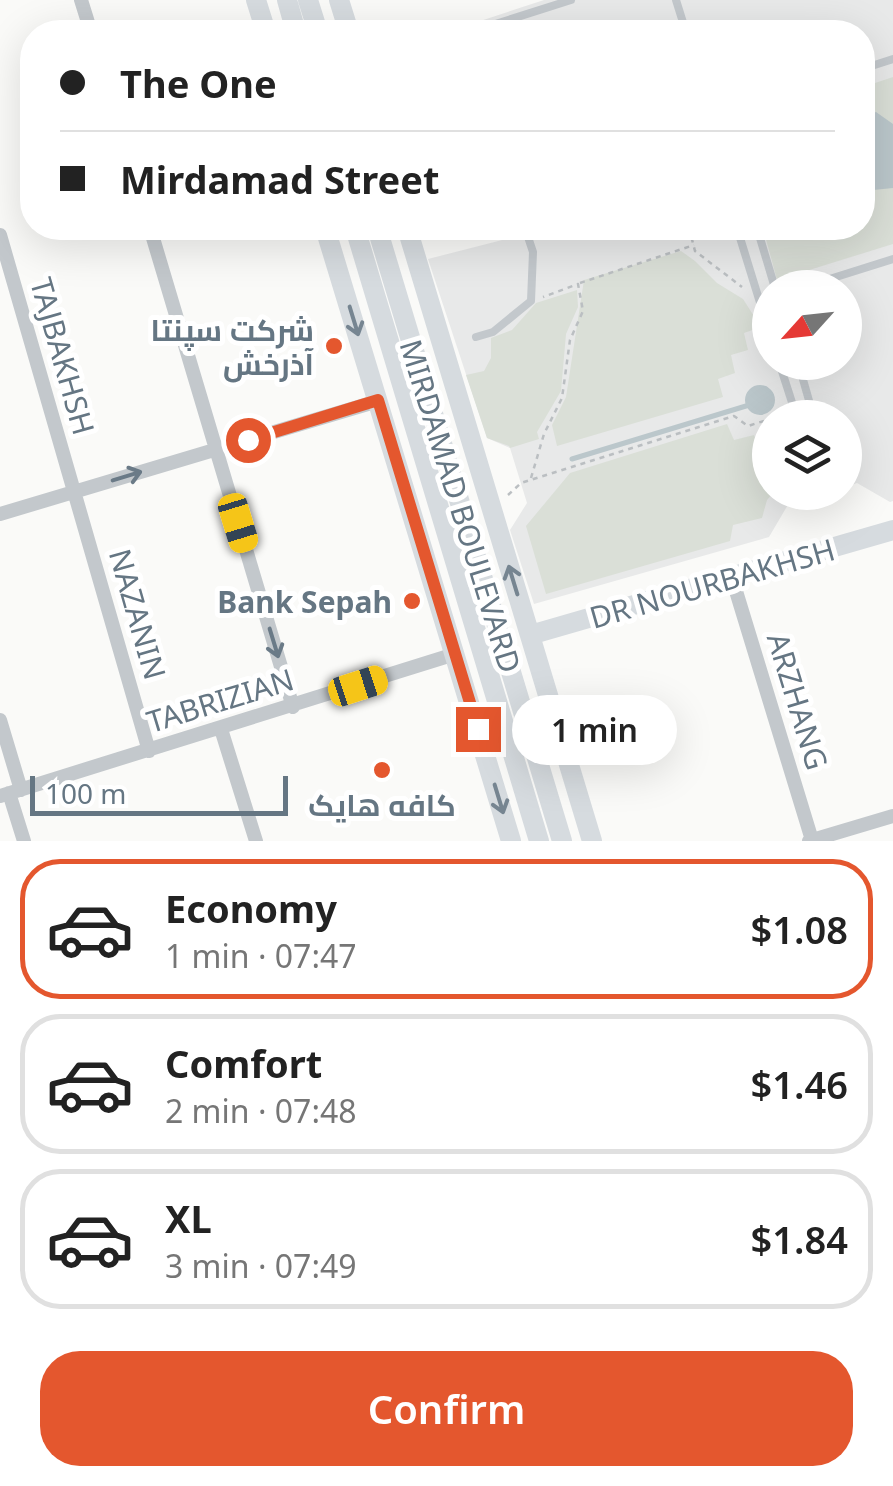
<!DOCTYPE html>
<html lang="en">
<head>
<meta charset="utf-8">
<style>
	:root { --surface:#fff; --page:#f2f2f2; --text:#222; --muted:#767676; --line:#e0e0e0; --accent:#e4572e }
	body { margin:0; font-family:"Noto Sans",Cairo,sans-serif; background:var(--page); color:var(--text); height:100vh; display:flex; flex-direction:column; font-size:38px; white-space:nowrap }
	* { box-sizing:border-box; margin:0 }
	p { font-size:32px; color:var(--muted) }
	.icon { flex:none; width:55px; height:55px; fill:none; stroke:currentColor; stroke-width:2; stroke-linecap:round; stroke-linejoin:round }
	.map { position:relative; height:841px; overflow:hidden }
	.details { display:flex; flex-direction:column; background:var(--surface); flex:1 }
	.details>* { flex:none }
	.guide { position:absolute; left:20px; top:20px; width:855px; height:220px; border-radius:40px; box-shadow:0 10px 40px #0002; display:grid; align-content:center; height:220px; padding:0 40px; background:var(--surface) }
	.needle { width:65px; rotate:243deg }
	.fabs { position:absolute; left:752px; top:270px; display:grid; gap:20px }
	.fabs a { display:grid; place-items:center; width:110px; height:110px; border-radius:50%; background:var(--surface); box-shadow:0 10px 40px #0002; font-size:50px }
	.scale { position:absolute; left:30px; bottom:25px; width:258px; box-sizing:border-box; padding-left:10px; border:5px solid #657683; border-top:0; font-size:28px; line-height:35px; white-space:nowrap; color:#657683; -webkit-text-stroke:8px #fff; paint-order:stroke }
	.end { position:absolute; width:45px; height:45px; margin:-22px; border:12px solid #e4572e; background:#fff; box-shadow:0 0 0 5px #fff }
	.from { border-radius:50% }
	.bubble { position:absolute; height:70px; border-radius:35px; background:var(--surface); box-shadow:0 10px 40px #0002; font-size:32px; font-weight:600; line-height:70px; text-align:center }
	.car { position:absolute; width:30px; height:60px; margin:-30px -15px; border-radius:12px; box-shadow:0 0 8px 2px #0007; background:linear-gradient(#f5c518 24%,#345 0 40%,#f5c518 0 76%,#345 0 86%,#f5c518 0) }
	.guide b { display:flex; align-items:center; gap:35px; height:95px; font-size:38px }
	.guide b+b { border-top:2px solid var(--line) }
	.guide i { width:25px; height:25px; background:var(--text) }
	ul { padding:18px 0 0; list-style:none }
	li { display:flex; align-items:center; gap:30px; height:140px; margin:0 20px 15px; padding:0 20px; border:5px solid var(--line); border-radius:40px }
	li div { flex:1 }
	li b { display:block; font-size:38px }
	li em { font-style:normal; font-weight:600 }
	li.on { border-color:var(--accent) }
	li>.icon { width:90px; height:90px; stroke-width:1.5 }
	.button { display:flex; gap:20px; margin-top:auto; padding:20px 40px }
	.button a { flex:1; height:115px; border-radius:40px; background:var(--accent); color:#fff; font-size:40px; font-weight:600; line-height:115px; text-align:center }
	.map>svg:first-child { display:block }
</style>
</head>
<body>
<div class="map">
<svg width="893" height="841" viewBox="0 0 893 841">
	<rect width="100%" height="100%" fill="#fafaf8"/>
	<path fill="#e8e9e9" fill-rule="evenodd" d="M 544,0 L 893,0 L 893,501 L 890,502 L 857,483 L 845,487 L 845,418 L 770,418 L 770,492 L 826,493 L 789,503 L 769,537 L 534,604 L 510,530 L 527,503 L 510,448 L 487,438 L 428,259 L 522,235 L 520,228 L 862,228 L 862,32 L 467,32 L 465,26 ZM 770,288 L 845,288 L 845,362 L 770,362 Z"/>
	<path fill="#dadfd7" d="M 893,77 L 893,244 L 777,280 L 763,228 L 862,228 L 863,87 Z
		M 681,251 L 695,261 L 717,283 L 743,299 L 761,327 L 744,333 L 748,350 L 731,355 L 735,373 L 718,379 L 723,397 L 557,446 L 552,425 L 566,397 L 584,280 Z
		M 577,290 L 578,307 L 566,334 L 561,391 L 537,432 L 539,439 L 510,448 L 509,446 L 487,438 L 466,375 L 484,371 L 491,358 L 491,338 L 512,330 L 536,303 Z
		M 727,424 L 734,440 L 754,435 L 761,455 L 770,453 L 770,492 L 773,493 L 767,500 L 762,518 L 733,525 L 730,541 L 546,594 L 526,526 L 570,473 Z"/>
	<path fill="#bbc7cb" d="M 876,112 L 893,124 L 893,188 L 863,191 L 863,116 Z
		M745 400a15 15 0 1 1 30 0a15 15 0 1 1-30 0Z"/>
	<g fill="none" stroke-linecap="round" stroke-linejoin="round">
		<path stroke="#bbc7cb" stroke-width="5" d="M 572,459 L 746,406"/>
		<path stroke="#bbbfc2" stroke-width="2.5" stroke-dasharray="5 5" stroke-linecap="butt" d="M 689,228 L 695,251 L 742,287
			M 580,283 L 694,245
			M 531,478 L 544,434 L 562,398 L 570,340 L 583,311 L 578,284 L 543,297
			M 508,495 L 521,483 L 734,416 L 748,426 L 770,419"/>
		<path stroke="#c3c8cc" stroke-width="8" d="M 676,0 L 686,32
			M 470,32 L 571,0
			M 862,69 L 893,59
			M 737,228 L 770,335
			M 757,228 L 775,288
			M 801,288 L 893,259
			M 476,337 L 493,332 L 531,301 L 533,252 L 525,228
			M 779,362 L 797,418
			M 798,362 L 814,418
			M 822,492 L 822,493"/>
		<path stroke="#c3c8cc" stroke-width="14" d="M 81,0 L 91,32
			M 150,228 L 293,707
			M 0,235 L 149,751
			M 0,514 L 378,401
			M 732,578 L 812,840
			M 0,720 L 21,790
			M 221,729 L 256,841
			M 9,793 L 24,841
			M 0,796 L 455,654
			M 809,841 L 893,816"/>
		<path stroke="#d6dbdf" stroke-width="20" d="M 256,0 L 266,32
			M 287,0 L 296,32
			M 308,0 L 318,32
			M 339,0 L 349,32
			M 325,228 L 511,841
			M 355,228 L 539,841
			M 377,228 L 562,841
			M 407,228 L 592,841
			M 530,635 L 893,530"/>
	</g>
	<defs><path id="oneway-shaft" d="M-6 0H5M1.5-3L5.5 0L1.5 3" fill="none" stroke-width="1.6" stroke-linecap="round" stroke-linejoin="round" transform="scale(2.5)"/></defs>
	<g stroke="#768591">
		<use href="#oneway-shaft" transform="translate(354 321) rotate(73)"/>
		<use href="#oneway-shaft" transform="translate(513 580) rotate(-107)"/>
		<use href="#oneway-shaft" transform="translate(499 799) rotate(73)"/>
	</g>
	<g stroke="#6a7a87">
		<use href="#oneway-shaft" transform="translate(127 476) rotate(-17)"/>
		<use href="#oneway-shaft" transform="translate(274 643) rotate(73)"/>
	</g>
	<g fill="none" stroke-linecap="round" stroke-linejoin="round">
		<path stroke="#e4572e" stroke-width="12" d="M 248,440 L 378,400 L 478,729"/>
	</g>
	<g fill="#e4572e" stroke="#fff" stroke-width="4">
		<circle cx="334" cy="346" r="10"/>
		<circle cx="412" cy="601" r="10"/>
		<circle cx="382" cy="770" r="10"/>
	</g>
	<g text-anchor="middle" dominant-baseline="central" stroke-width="10" stroke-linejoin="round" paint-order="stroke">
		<g font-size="30" font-weight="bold" fill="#657683" stroke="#fff" text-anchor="end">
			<text x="314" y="329">شرکت سپنتا<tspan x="314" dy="34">آذرخش</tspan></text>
			<text x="392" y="601">Bank Sepah</text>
			<text x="382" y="804" text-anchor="middle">کافه هایک</text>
		</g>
		<g font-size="30" fill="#657683" stroke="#fff">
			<text transform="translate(63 356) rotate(74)">TAJBAKHSH</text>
			<text transform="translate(461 506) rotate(73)">MIRDAMAD BOULEVARD</text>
			<text transform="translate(712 583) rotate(-16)">DR NOURBAKHSH</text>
			<text transform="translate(138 614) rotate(74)">NAZANIN</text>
			<text transform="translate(220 700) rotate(-17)">TABRIZIAN</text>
			<text transform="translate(798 701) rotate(73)">ARZHANG</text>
		</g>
	</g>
</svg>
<div class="fabs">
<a><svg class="needle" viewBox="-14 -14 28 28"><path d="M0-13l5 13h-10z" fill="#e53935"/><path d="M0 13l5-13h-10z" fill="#767676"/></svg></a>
<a><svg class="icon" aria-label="layers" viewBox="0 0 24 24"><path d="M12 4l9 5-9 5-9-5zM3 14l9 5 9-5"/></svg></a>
</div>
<div class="scale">100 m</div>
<i class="end from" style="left:248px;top:440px"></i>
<i class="end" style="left:478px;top:729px"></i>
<div class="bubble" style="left:512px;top:695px;width:165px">1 min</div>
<i class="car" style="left:238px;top:523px;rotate:163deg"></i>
<i class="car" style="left:358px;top:686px;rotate:72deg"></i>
<div class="guide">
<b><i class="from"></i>The One</b>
<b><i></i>Mirdamad Street</b>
</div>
</div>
<section class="details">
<ul>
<li class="on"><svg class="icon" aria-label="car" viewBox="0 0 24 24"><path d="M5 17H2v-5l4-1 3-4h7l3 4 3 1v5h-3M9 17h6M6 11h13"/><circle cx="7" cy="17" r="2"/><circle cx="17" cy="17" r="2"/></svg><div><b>Economy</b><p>1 min · 07:47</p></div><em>$1.08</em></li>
<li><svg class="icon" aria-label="car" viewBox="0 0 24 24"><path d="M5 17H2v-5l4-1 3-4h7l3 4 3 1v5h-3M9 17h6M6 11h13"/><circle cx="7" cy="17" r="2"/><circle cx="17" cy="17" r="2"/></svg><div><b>Comfort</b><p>2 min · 07:48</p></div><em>$1.46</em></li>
<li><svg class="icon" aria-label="car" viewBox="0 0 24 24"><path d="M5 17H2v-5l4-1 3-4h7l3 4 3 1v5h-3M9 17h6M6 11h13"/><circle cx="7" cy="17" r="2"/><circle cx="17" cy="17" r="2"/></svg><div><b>XL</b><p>3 min · 07:49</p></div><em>$1.84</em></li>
</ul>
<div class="button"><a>Confirm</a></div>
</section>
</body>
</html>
